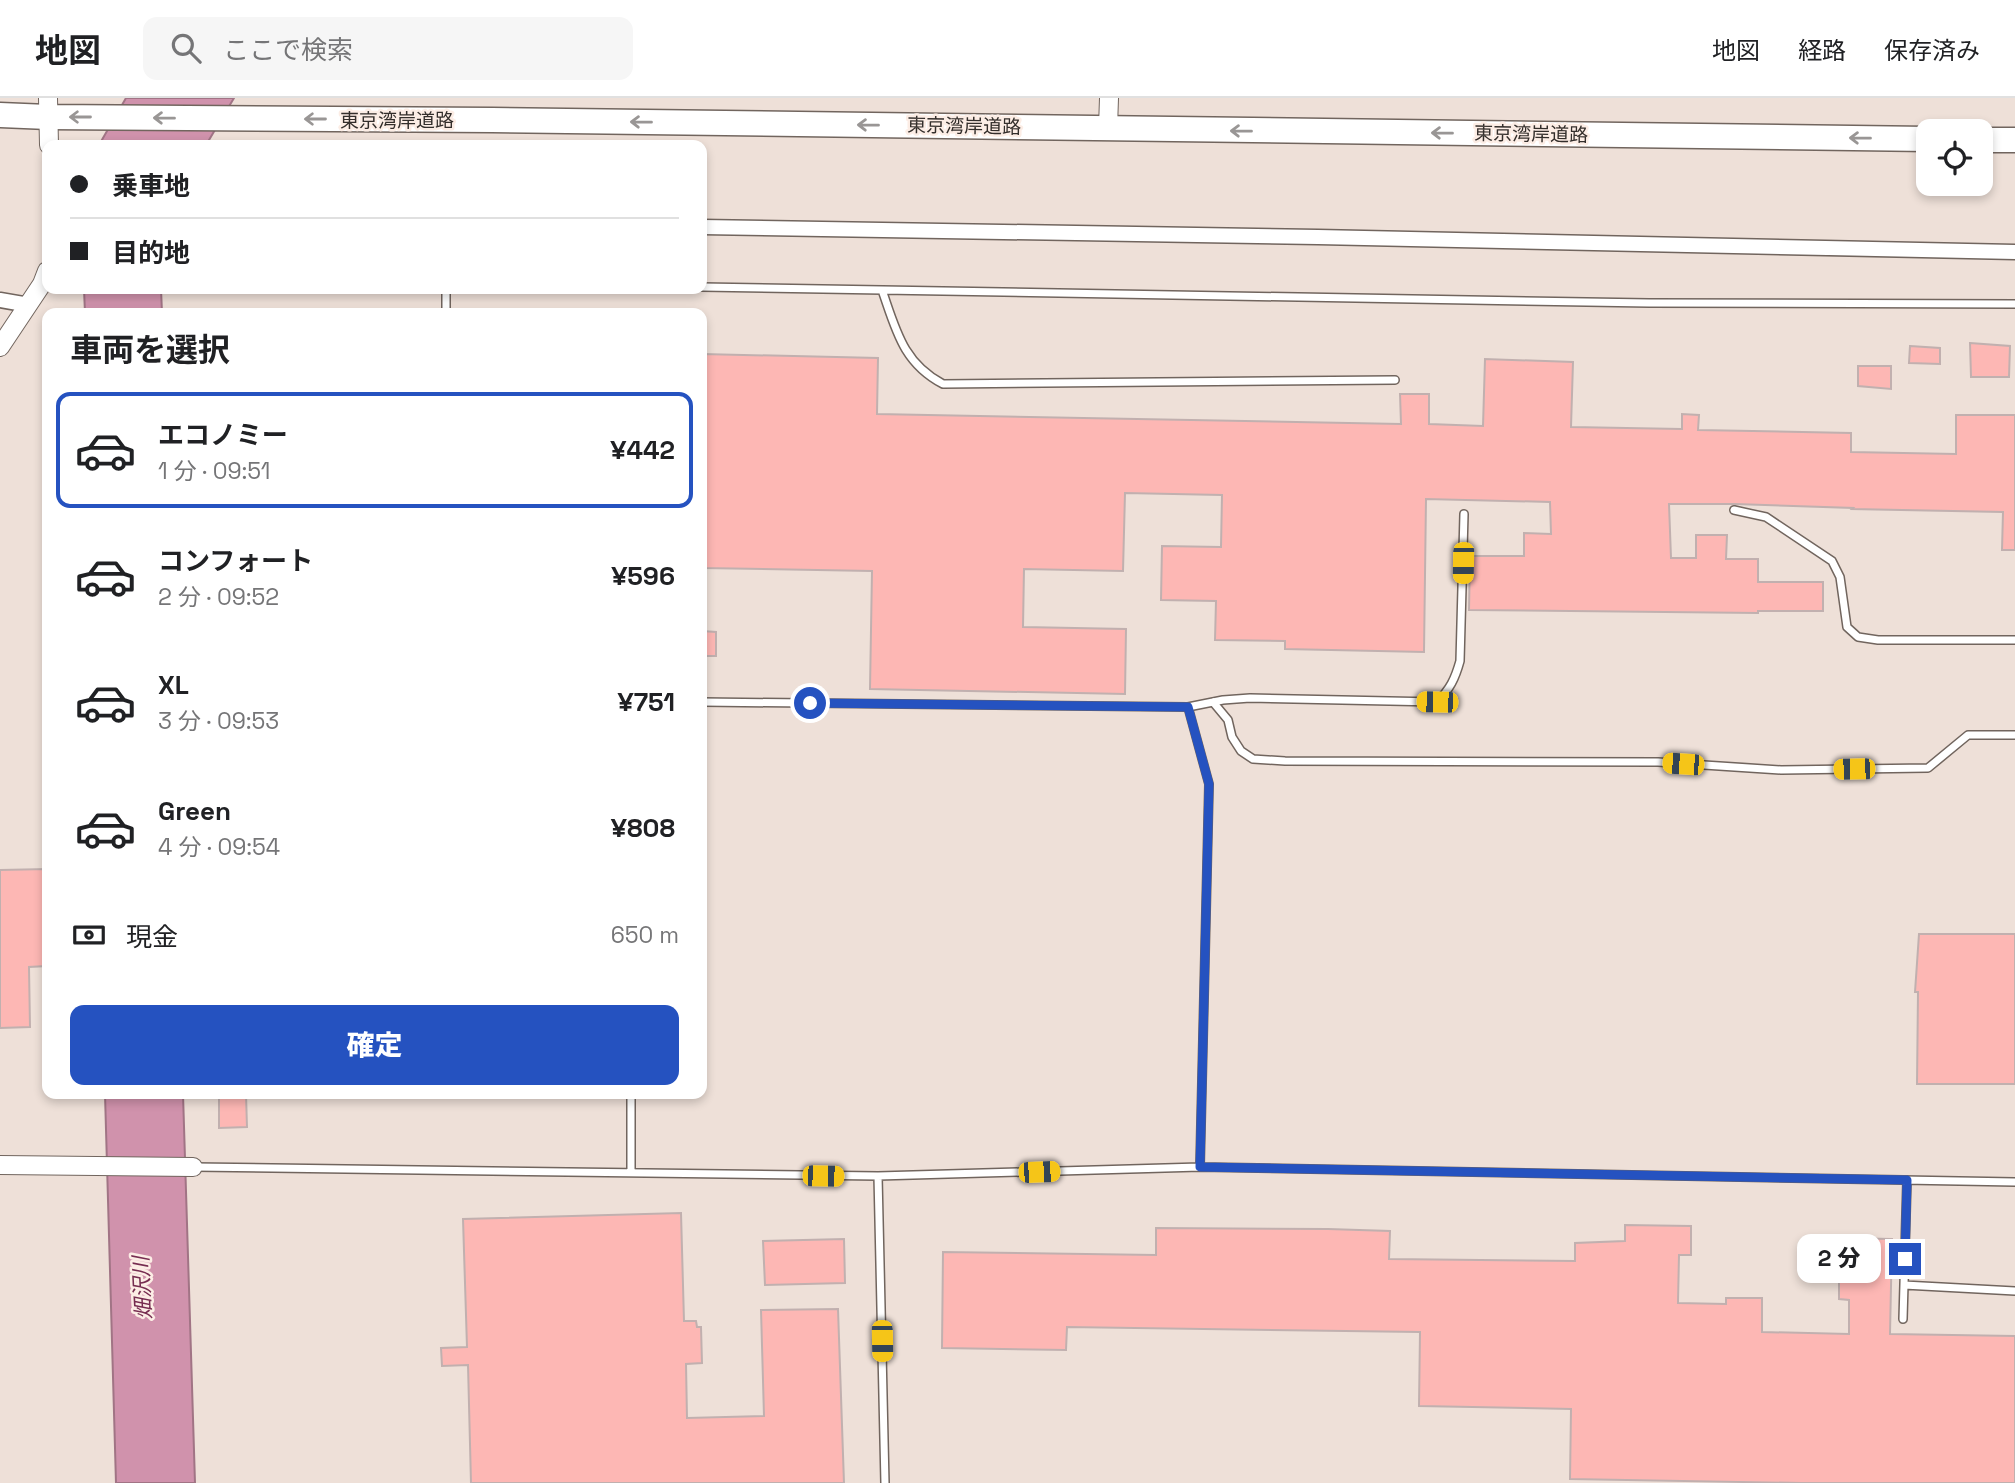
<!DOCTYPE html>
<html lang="ja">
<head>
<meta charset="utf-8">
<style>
	:root { --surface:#fff; --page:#f6f6f6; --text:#202124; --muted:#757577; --line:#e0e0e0; --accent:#2552c0 }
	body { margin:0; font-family:"Space Grotesk","Noto Sans JP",sans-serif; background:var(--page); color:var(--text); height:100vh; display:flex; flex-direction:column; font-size:26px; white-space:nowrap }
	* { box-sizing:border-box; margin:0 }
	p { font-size:23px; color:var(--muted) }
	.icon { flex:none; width:38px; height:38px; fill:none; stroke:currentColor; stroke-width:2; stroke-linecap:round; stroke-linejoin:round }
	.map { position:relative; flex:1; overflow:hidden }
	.details { position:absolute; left:42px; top:210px; width:665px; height:791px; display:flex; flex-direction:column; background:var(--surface); border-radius:14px; box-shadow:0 4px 10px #0003 }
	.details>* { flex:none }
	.top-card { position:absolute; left:42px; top:42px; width:665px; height:154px; border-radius:14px; box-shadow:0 4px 10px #0003; display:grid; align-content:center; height:154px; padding:0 28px; background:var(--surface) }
	.buttons { position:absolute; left:1916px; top:21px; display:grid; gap:14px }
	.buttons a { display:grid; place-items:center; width:77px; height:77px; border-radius:14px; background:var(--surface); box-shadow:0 4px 10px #0003; font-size:35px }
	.end { position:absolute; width:32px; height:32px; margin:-16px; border:9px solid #2552c0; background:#fff; box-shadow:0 0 0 4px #fff }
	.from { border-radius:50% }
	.bubble { position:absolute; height:49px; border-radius:14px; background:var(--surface); box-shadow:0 4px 10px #0003; font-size:23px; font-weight:800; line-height:49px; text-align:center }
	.car { position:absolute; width:21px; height:42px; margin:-21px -10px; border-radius:9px; box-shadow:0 0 5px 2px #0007; background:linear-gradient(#f5c518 24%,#345 0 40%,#f5c518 0 76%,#345 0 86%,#f5c518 0) }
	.top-card b { display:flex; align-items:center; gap:24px; height:66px; font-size:26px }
	.top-card b+b { border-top:2px solid var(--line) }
	.top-card i { width:18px; height:18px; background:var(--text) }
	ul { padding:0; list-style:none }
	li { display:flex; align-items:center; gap:21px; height:116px; margin:0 14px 10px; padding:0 14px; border:4px solid transparent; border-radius:14px }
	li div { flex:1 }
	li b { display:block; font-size:26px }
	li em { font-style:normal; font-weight:800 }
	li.on { border-color:var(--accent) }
	li>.icon { width:63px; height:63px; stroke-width:1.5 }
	h2 { padding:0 28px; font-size:32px; line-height:84px }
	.pay { display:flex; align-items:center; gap:18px; height:77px; padding:0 28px; font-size:26px }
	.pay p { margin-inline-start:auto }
	.cta { display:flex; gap:14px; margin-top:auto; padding:14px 28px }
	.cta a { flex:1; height:80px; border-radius:14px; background:var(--accent); color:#fff; font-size:28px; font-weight:800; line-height:80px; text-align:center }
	header { display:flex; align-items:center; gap:42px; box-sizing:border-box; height:98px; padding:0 35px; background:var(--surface); border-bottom:2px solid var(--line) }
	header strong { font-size:33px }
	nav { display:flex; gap:38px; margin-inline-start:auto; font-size:24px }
	.search { width:490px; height:63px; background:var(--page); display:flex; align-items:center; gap:18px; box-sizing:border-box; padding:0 24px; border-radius:14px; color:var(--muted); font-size:26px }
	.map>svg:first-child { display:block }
</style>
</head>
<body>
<header>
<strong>地図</strong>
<div class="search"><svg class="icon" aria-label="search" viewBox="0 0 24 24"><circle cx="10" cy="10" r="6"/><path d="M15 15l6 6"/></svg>ここで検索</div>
<nav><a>地図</a><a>経路</a><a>保存済み</a></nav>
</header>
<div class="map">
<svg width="2015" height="1385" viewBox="0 0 2015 1385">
	<rect width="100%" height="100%" fill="#eee0d8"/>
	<path fill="#d092ac" stroke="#a17485" stroke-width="2" d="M 126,0 L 234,0 L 206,47 L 99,47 Z
		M 84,191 L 161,191 L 162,215 L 85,215 Z
		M 105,996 L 183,996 L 195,1385 L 116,1385 Z"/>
	<path fill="#fdb7b4" stroke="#c1b0af" stroke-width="2" d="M 1970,245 L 2010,248 L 2009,279 L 1971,279 Z
		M 1910,248 L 1940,250 L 1940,266 L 1909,265 Z
		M 702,256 L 878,260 L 877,316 L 1401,326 L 1400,296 L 1429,296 L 1429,326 L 1483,328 L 1485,261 L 1573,264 L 1571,329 L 1682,331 L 1682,316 L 1699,317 L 1698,332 L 1851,335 L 1851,354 L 1956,356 L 1956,317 L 2015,317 L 2015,452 L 2002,452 L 2003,414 L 1852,411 L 1853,410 L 1735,406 L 1669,406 L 1671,460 L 1696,460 L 1696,437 L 1727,437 L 1726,461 L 1758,461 L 1758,484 L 1823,484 L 1823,513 L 1758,513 L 1758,515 L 1469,512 L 1470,458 L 1524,458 L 1524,435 L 1551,436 L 1550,404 L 1426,401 L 1424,554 L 1285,551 L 1285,543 L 1215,542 L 1216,503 L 1161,502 L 1162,448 L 1221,449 L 1222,397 L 1125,395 L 1123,473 L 1024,471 L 1023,529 L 1126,531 L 1125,596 L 870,591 L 872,473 L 702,470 Z
		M 1858,268 L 1891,268 L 1891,291 L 1858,288 Z
		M 702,533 L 716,534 L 716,558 L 702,558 Z
		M 47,771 L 47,868 L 29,869 L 30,929 L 0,930 L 0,772 Z
		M 1919,836 L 2015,836 L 2015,986 L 1917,986 L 1918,894 L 1915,894 Z
		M 219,996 L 246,996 L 247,1029 L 219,1030 Z
		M 681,1115 L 684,1223 L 696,1223 L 697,1229 L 701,1229 L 702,1265 L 686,1266 L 687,1320 L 764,1318 L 761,1212 L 838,1211 L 844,1385 L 471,1385 L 468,1267 L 442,1268 L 441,1250 L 467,1249 L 463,1121 Z
		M 1625,1127 L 1691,1128 L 1691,1157 L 1679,1157 L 1678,1205 L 1726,1206 L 1726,1200 L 1762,1200 L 1762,1234 L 1849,1236 L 1849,1202 L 1839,1201 L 1839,1140 L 1892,1141 L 1890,1236 L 2015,1238 L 2015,1385 L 1801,1385 L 1570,1381 L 1571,1311 L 1419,1308 L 1420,1234 L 1067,1229 L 1066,1252 L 942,1250 L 943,1154 L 1156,1157 L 1156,1130 L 1328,1131 L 1390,1133 L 1389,1161 L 1575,1163 L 1575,1145 L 1625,1143 Z
		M 844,1141 L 845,1185 L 765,1187 L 763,1143 Z"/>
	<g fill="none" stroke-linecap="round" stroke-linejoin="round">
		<g stroke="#71655e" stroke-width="10">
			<path id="service" d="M 702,189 L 1649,205 L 2015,206
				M 882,192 C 896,232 903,265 943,286 L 1395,282
				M 446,215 L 446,191
				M 1734,412 L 1766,419 L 1832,463 L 1840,479 L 1847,529 L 1858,539 L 1878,542 L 2015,542
				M 702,604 L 1188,609 L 1223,602 L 1250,600 L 1437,604 C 1450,591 1455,581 1460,563 L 1464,416
				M 1213,604 L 1228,622 L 1232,639 L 1241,653 L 1253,661 L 1285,663 L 1658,664 L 1781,672 L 1928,670 L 1968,637 L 2015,637
				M 1188,609 L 1209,686 L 1200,1069
				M 194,1069 L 878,1078 L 1200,1069 L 2015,1084
				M 631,1075 L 631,996
				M 878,1078 L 885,1385
				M 1904,1187 L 2015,1193
				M 1903,1221 L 1907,1082"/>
		</g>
		<g stroke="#71655e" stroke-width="17">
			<path id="minor" d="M 702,129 L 1318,139 L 2015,154
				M 0,202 L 29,207"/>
		</g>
		<g stroke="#71655e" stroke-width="20">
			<path id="tertiary" d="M 48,0 L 49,47
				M 1108,30 L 1109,0
				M 0,249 L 42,186 L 47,173
				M 0,1067 L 193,1069"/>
		</g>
		<g stroke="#71655e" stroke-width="27">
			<path id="trunk" d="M 0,17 L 48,19 L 492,22 L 1928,41
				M 1981,42 L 2015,42"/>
		</g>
		<use href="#service" stroke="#fff" stroke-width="7"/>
		<use href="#minor" stroke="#fff" stroke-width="14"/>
		<use href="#tertiary" stroke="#fff" stroke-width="18"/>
		<use href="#trunk" stroke="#fff" stroke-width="24"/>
	</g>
	<defs><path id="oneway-shaft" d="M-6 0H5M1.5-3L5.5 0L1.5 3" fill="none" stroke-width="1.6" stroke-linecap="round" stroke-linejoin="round" transform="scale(1.75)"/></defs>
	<g stroke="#999695">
		<use href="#oneway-shaft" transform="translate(80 19) rotate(180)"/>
		<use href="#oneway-shaft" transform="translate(164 20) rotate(-179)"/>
		<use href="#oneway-shaft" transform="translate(315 21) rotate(-180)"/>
		<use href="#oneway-shaft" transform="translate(641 24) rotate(-179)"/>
		<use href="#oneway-shaft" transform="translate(868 27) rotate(-179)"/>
		<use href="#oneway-shaft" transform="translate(1241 33) rotate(-179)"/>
		<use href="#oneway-shaft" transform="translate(1442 35) rotate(-179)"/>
		<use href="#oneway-shaft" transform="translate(1860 40) rotate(-179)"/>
	</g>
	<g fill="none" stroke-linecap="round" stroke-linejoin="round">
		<path stroke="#2552c0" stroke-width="9" d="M 810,605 L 1188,609 L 1209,686 L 1200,1069 L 1907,1082 L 1905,1161"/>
	</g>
	<g text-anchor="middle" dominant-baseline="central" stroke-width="5" stroke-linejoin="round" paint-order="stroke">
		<g font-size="19" fill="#332e2b" stroke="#fcede5">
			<text x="397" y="22">東京湾岸道路</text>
			<text transform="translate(964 28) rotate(1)">東京湾岸道路</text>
			<text transform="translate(1531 36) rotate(1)">東京湾岸道路</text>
		</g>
		<g font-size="21" font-style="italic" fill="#762c50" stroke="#fcede5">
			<text transform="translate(142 1190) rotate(-93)">畑沢川</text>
		</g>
	</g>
</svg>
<div class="buttons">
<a><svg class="icon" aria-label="locate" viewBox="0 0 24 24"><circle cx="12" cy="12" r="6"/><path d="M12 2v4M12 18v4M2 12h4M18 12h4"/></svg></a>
</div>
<i class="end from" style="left:810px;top:605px"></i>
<i class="end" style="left:1905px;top:1161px"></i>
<div class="bubble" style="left:1797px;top:1136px;width:84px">2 分</div>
<i class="car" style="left:1463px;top:465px;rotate:181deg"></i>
<i class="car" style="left:1437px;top:604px;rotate:271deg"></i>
<i class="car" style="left:1683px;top:666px;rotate:274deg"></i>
<i class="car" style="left:1854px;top:671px;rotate:269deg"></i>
<i class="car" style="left:1039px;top:1074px;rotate:88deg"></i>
<i class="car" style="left:823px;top:1078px;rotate:91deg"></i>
<i class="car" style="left:882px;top:1243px;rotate:179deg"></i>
<div class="top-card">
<b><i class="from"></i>乗車地</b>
<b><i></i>目的地</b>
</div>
<section class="details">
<h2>車両を選択</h2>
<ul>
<li class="on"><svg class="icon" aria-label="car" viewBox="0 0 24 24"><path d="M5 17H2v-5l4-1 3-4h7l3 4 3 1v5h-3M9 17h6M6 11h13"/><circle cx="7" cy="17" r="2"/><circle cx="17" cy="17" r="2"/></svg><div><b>エコノミー</b><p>1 分 · 09:51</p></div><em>¥442</em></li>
<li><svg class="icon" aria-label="car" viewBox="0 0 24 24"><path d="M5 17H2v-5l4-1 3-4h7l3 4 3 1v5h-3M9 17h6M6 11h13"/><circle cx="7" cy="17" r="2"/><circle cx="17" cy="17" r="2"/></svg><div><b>コンフォート</b><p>2 分 · 09:52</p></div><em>¥596</em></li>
<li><svg class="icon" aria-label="car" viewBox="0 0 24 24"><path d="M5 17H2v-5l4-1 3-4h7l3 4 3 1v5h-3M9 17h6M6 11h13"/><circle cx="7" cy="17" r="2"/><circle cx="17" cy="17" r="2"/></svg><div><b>XL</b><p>3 分 · 09:53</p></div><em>¥751</em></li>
<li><svg class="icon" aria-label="car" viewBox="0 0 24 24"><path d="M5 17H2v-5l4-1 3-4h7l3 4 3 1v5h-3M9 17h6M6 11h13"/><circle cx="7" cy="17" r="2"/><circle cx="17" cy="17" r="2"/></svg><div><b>Green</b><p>4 分 · 09:54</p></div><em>¥808</em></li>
</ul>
<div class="pay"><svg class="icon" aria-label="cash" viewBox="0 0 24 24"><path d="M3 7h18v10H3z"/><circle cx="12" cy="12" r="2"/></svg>現金<p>650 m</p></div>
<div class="cta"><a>確定</a></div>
</section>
</div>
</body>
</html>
